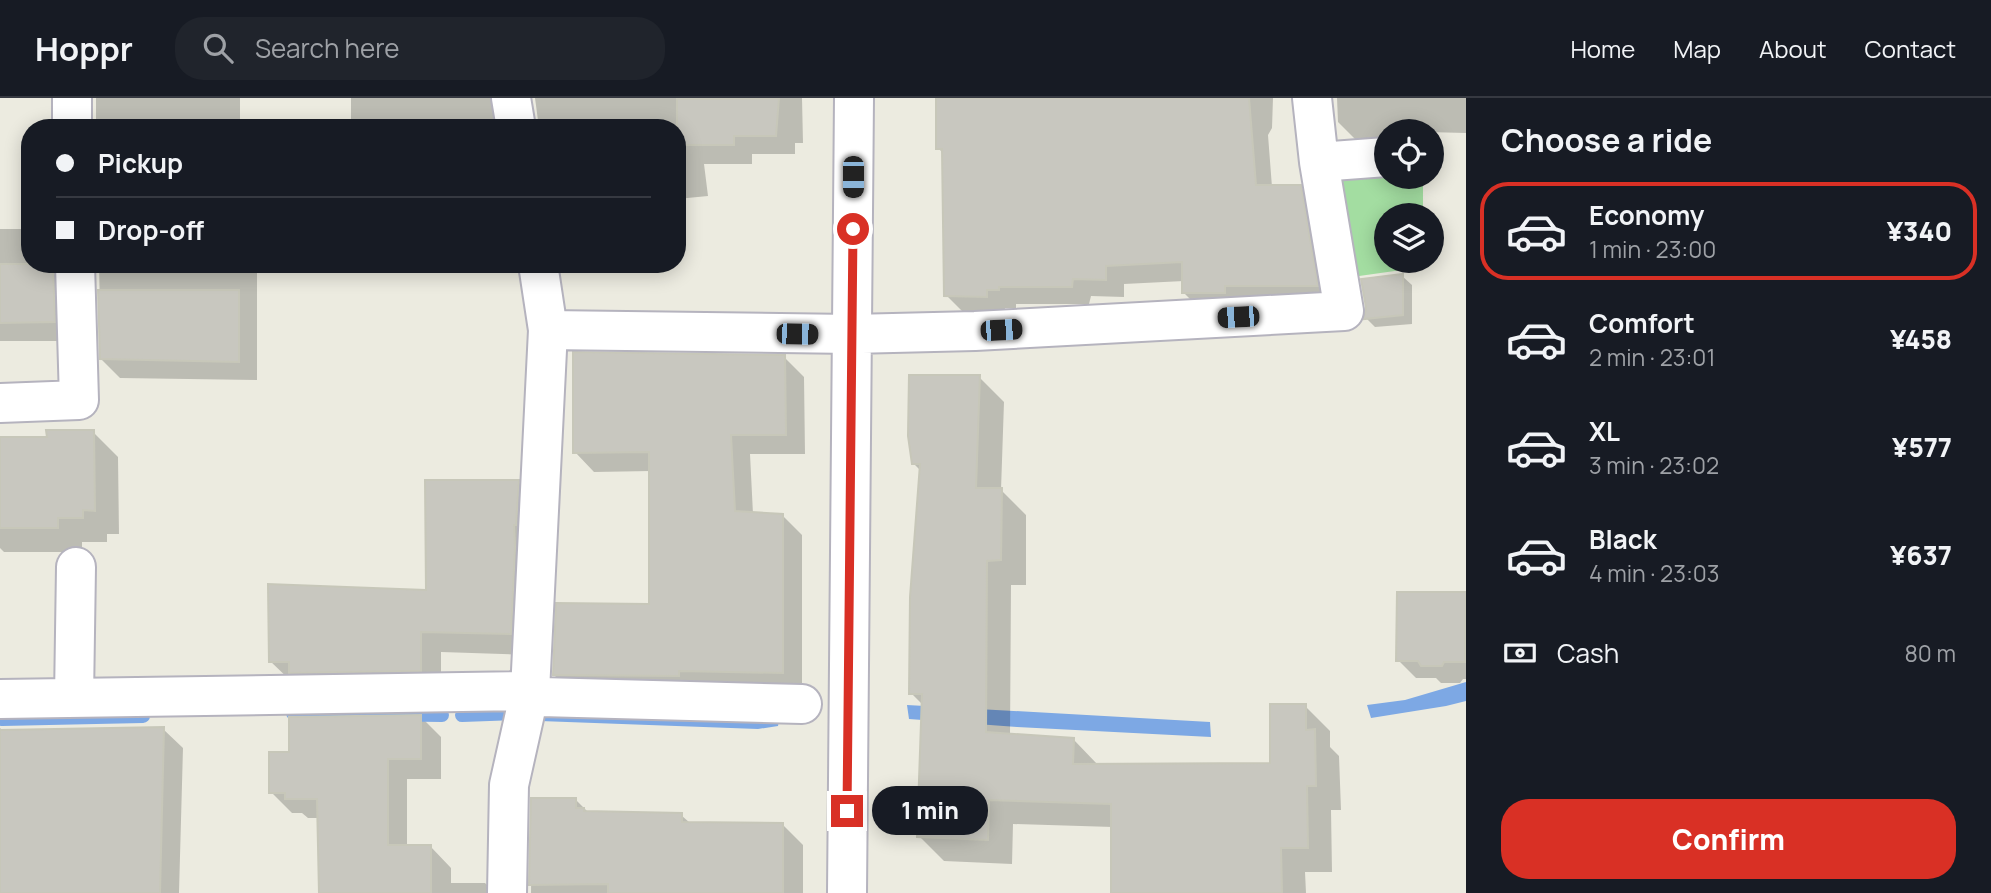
<!DOCTYPE html>
<html lang="en">
<head>
<meta charset="utf-8">
<style>
	:root { --surface:#171b24; --page:#20242c; --text:#f1f3f6; --muted:#9ea1a6; --line:#363941; --accent:#d93025 }
	body { margin:0; font-family:Manrope,sans-serif; background:var(--page); color:var(--text); height:100vh; display:flex; flex-direction:column; font-size:26px; white-space:nowrap }
	* { box-sizing:border-box; margin:0 }
	p { font-size:23px; color:var(--muted) }
	.icon { flex:none; width:38px; height:38px; fill:none; stroke:currentColor; stroke-width:2; stroke-linecap:round; stroke-linejoin:round }
	.map { position:relative; flex:1; overflow:hidden }
	.panel { display:flex; flex-direction:column; background:var(--surface); width:525px }
	.panel>* { flex:none }
	.banner { position:absolute; left:21px; top:21px; width:665px; height:154px; border-radius:28px; box-shadow:0 4px 18px #0003; display:grid; align-content:center; height:154px; padding:0 35px; background:var(--surface) }
	.fabs { position:absolute; left:1374px; top:21px; display:grid; gap:14px }
	.fabs a { display:grid; place-items:center; width:70px; height:70px; border-radius:50%; background:var(--surface); box-shadow:0 4px 18px #0003; font-size:35px }
	.end { position:absolute; width:32px; height:32px; margin:-16px; border:9px solid #d93025; background:#fff; box-shadow:0 0 0 4px #fff }
	.from { border-radius:50% }
	.bubble { position:absolute; height:49px; border-radius:24px; background:var(--surface); box-shadow:0 4px 18px #0003; font-size:23px; font-weight:800; line-height:49px; text-align:center }
	.car { position:absolute; width:21px; height:42px; margin:-21px -10px; border-radius:9px; box-shadow:0 0 5px 2px #0007; background:linear-gradient(#222 24%,#8ab4d8 0 40%,#222 0 76%,#8ab4d8 0 86%,#222 0) }
	.banner b { display:flex; align-items:center; gap:24px; height:66px; font-size:26px }
	.banner b+b { border-top:2px solid var(--line) }
	.banner i { width:18px; height:18px; background:var(--text) }
	ul { padding:0; list-style:none }
	li { display:flex; align-items:center; gap:21px; height:98px; margin:0 14px 10px; padding:0 21px; border:4px solid transparent; border-radius:28px }
	li div { flex:1 }
	li b { display:block; font-size:26px }
	li em { font-style:normal; font-weight:800 }
	li.selected { border-color:var(--accent) }
	li>.icon { width:63px; height:63px; stroke-width:1.5 }
	h2 { padding:0 35px; font-size:32px; line-height:84px }
	.pay { display:flex; align-items:center; gap:18px; height:77px; padding:0 35px; font-size:26px }
	.pay p { margin-inline-start:auto }
	.primary-button { display:flex; gap:14px; margin-top:auto; padding:14px 35px }
	.primary-button a { flex:1; height:80px; border-radius:28px; background:var(--accent); color:#fff; font-size:28px; font-weight:800; line-height:80px; text-align:center }
	header { display:flex; align-items:center; gap:42px; box-sizing:border-box; height:98px; padding:0 35px; background:var(--surface); border-bottom:2px solid var(--line) }
	header strong { font-size:33px }
	nav { display:flex; gap:38px; margin-inline-start:auto; font-size:24px }
	.search { width:490px; height:63px; background:var(--page); display:flex; align-items:center; gap:18px; box-sizing:border-box; padding:0 24px; border-radius:28px; color:var(--muted); font-size:26px }
	main { display:flex; flex:1; min-height:0 }
	.map>svg:first-child { display:block }
</style>
</head>
<body>
<header>
<strong>Hoppr</strong>
<div class="search"><svg class="icon" aria-label="search" viewBox="0 0 24 24"><circle cx="10" cy="10" r="6"/><path d="M15 15l6 6"/></svg>Search here</div>
<nav><a>Home</a><a>Map</a><a>About</a><a>Contact</a></nav>
</header>
<main>
<div class="map">
<svg width="1466" height="795" viewBox="0 0 1466 795">
	<rect width="100%" height="100%" fill="#ecebe0"/>
	<path fill="#a3dda1" d="M 1386,73 L 1386,79 L 1423,79 L 1423,117 L 1386,117 L 1386,163 L 1423,163 L 1423,169 L 1345,180 L 1327,74 Z"/>
	<path fill="#7da8e4" d="M 1466,584 L 1466,603 L 1446,608 L 1371,620 L 1367,607 L 1405,602 Z
		M 907,607 L 1210,624 L 1211,639 L 1017,629 L 909,621 Z
		M 541,612 L 780,617 L 778,628 L 758,631 L 540,623 Z"/>
	<path fill="#0003" d="M 96,0 L 240,0 L 240,24 L 174,30 L 96,30 Z
		M 351,0 L 519,0 L 509,30 L 351,30 Z
		M 535,0 L 802,0 L 803,45 L 795,45 L 795,56 L 752,56 L 752,66 L 704,66 L 708,98 L 677,101 L 677,30 L 539,30 Z
		M 938,0 L 1273,0 L 1272,30 L 1268,37 L 1272,89 L 1300,89 L 1318,107 L 1335,206 L 1202,213 L 1184,195 L 1184,183 L 1124,186 L 1124,199 L 1091,198 L 1089,206 L 1016,206 L 1016,210 L 1005,210 L 1004,216 L 964,215 L 946,197 L 944,56 L 938,50 Z
		M 1337,0 L 1466,0 L 1466,35 L 1386,33 L 1386,42 L 1356,42 L 1338,24 Z
		M 0,131 L 30,131 L 30,166 L 83,166 L 73,243 L 0,243 Z
		M 99,166 L 257,166 L 257,282 L 120,280 L 101,261 Z
		M 413,166 L 499,166 L 498,171 Z
		M 1402,178 L 1412,187 L 1412,226 L 1375,229 L 1366,220 Z
		M 784,259 L 804,279 L 805,356 L 750,356 L 753,416 L 782,417 L 802,437 L 802,594 L 574,597 L 554,577 L 651,508 L 651,373 L 594,374 L 575,354 Z
		M 979,279 L 1004,304 L 1001,392 L 1026,417 L 1026,487 L 1011,487 L 1010,638 L 1074,642 L 1099,668 L 1272,667 L 1305,608 L 1330,633 L 1330,649 L 1339,658 L 1341,712 L 1331,712 L 1332,774 L 1305,774 L 1306,795 L 1113,795 L 1113,729 L 1013,726 L 1012,766 L 944,763 L 919,738 L 923,607 L 911,595 L 921,373 L 913,365 Z
		M 93,334 L 118,359 L 119,436 L 107,436 L 107,444 L 82,444 L 82,454 L 4,454 L 0,450 L 0,341 L 49,341 Z
		M 518,384 L 539,405 L 532,557 L 441,554 L 441,593 L 292,584 L 270,563 L 428,494 Z
		M 1399,496 L 1466,496 L 1466,581 L 1463,581 L 1460,585 L 1441,585 L 1436,580 L 1416,580 L 1398,562 Z
		M 420,618 L 441,639 L 441,681 L 407,681 L 407,749 L 431,749 L 451,770 L 451,785 L 485,785 L 495,795 L 321,795 L 320,720 L 308,720 L 302,715 L 292,715 L 271,694 L 291,656 Z
		M 0,630 L 2,632 L 163,631 L 183,650 L 179,795 L 0,795 Z
		M 575,701 L 589,715 L 681,717 L 690,725 L 782,726 L 803,747 L 803,795 L 531,795 L 532,702 Z"/>
	<g fill="none" stroke-linecap="round" stroke-linejoin="round">
		<path stroke="#7da8e4" stroke-width="14" d="M 293,615 L 442,617
			M 462,617 L 515,615
			M 2,621 L 143,618"/>
	</g>
	<path fill="#c8c7bf" stroke="#c7c7b9" stroke-width="2" d="M 779,0 L 776,38 L 734,38 L 734,47 L 677,47 L 677,1 Z
		M 936,0 L 1249,0 L 1256,87 L 1301,87 L 1318,188 L 1225,188 L 1225,195 L 1182,195 L 1182,164 L 1106,168 L 1106,182 L 1073,181 L 1072,189 L 999,189 L 999,192 L 987,192 L 987,199 L 944,198 L 942,51 L 936,51 Z
		M 0,166 L 53,166 L 55,224 L 0,225 Z
		M 1403,176 L 1403,217 L 1364,221 L 1366,209 L 1361,181 Z
		M 98,192 L 239,192 L 239,264 L 100,261 Z
		M 573,254 L 785,257 L 786,337 L 731,337 L 735,413 L 783,416 L 783,575 L 679,573 L 679,578 L 553,577 L 556,505 L 649,506 L 649,354 L 573,355 Z
		M 909,277 L 980,277 L 976,390 L 1002,390 L 1001,462 L 987,463 L 986,634 L 1074,640 L 1073,666 L 1270,665 L 1270,606 L 1306,606 L 1306,632 L 1315,631 L 1316,688 L 1307,688 L 1308,750 L 1281,750 L 1282,795 L 1111,795 L 1111,706 L 989,702 L 988,742 L 917,739 L 922,596 L 909,596 L 910,499 L 920,366 L 912,366 L 908,338 Z
		M 46,332 L 94,332 L 95,413 L 83,412 L 83,420 L 58,420 L 58,430 L 0,430 L 0,339 L 47,339 Z
		M 425,382 L 519,382 L 516,427 L 514,427 L 515,448 L 511,536 L 421,534 L 421,573 L 289,575 L 289,564 L 269,564 L 268,486 L 426,492 Z
		M 1397,494 L 1466,494 L 1465,564 L 1444,564 L 1442,568 L 1421,568 L 1418,563 L 1396,563 Z
		M 421,617 L 421,661 L 388,661 L 388,747 L 431,747 L 431,795 L 319,795 L 317,701 L 285,701 L 285,695 L 269,695 L 269,654 L 289,654 L 289,619 Z
		M 164,629 L 160,795 L 0,795 L 0,632 Z
		M 531,700 L 576,700 L 576,710 L 584,710 L 584,713 L 682,715 L 682,724 L 783,725 L 783,795 L 608,795 L 608,786 L 529,787 Z"/>
	<g fill="none" stroke-linecap="round" stroke-linejoin="round">
		<g stroke="#b5b3be" stroke-width="42">
			<path id="minor" d="M 72,0 L 72,30
				M 511,0 L 516,30
				M 1319,64 L 1386,59
				M 548,232 L 852,236 L 975,233 L 1344,213 L 1319,64 L 1312,0
				M 0,305 L 79,302 L 75,166
				M 74,600 L 76,469
				M 0,601 L 530,593 L 541,599 L 802,606
				M 507,795 L 509,687 L 530,593 L 548,232 L 538,166
				M 847,795 L 854,0"/>
		</g>
		<use href="#minor" stroke="#fff" stroke-width="38"/>
	</g>
	<g fill="none" stroke-linecap="round" stroke-linejoin="round">
		<path stroke="#d93025" stroke-width="9" d="M 847,713 L 853,131"/>
	</g>
</svg>
<div class="fabs">
<a><svg class="icon" aria-label="locate" viewBox="0 0 24 24"><circle cx="12" cy="12" r="6"/><path d="M12 2v4M12 18v4M2 12h4M18 12h4"/></svg></a>
<a><svg class="icon" aria-label="layers" viewBox="0 0 24 24"><path d="M12 4l9 5-9 5-9-5zM3 14l9 5 9-5"/></svg></a>
</div>
<i class="end from" style="left:853px;top:131px"></i>
<i class="end" style="left:847px;top:713px"></i>
<div class="bubble" style="left:872px;top:688px;width:116px">1 min</div>
<i class="car" style="left:853px;top:79px;rotate:180deg"></i>
<i class="car" style="left:1238px;top:219px;rotate:267deg"></i>
<i class="car" style="left:1001px;top:232px;rotate:87deg"></i>
<i class="car" style="left:797px;top:236px;rotate:91deg"></i>
<div class="banner">
<b><i class="from"></i>Pickup</b>
<b><i></i>Drop-off</b>
</div>
</div>
<section class="panel">
<h2>Choose a ride</h2>
<ul>
<li class="selected"><svg class="icon" aria-label="car" viewBox="0 0 24 24"><path d="M5 17H2v-5l4-1 3-4h7l3 4 3 1v5h-3M9 17h6M6 11h13"/><circle cx="7" cy="17" r="2"/><circle cx="17" cy="17" r="2"/></svg><div><b>Economy</b><p>1 min · 23:00</p></div><em>¥340</em></li>
<li><svg class="icon" aria-label="car" viewBox="0 0 24 24"><path d="M5 17H2v-5l4-1 3-4h7l3 4 3 1v5h-3M9 17h6M6 11h13"/><circle cx="7" cy="17" r="2"/><circle cx="17" cy="17" r="2"/></svg><div><b>Comfort</b><p>2 min · 23:01</p></div><em>¥458</em></li>
<li><svg class="icon" aria-label="car" viewBox="0 0 24 24"><path d="M5 17H2v-5l4-1 3-4h7l3 4 3 1v5h-3M9 17h6M6 11h13"/><circle cx="7" cy="17" r="2"/><circle cx="17" cy="17" r="2"/></svg><div><b>XL</b><p>3 min · 23:02</p></div><em>¥577</em></li>
<li><svg class="icon" aria-label="car" viewBox="0 0 24 24"><path d="M5 17H2v-5l4-1 3-4h7l3 4 3 1v5h-3M9 17h6M6 11h13"/><circle cx="7" cy="17" r="2"/><circle cx="17" cy="17" r="2"/></svg><div><b>Black</b><p>4 min · 23:03</p></div><em>¥637</em></li>
</ul>
<div class="pay"><svg class="icon" aria-label="cash" viewBox="0 0 24 24"><path d="M3 7h18v10H3z"/><circle cx="12" cy="12" r="2"/></svg>Cash<p>80 m</p></div>
<div class="primary-button"><a>Confirm</a></div>
</section>
</main>
</body>
</html>
